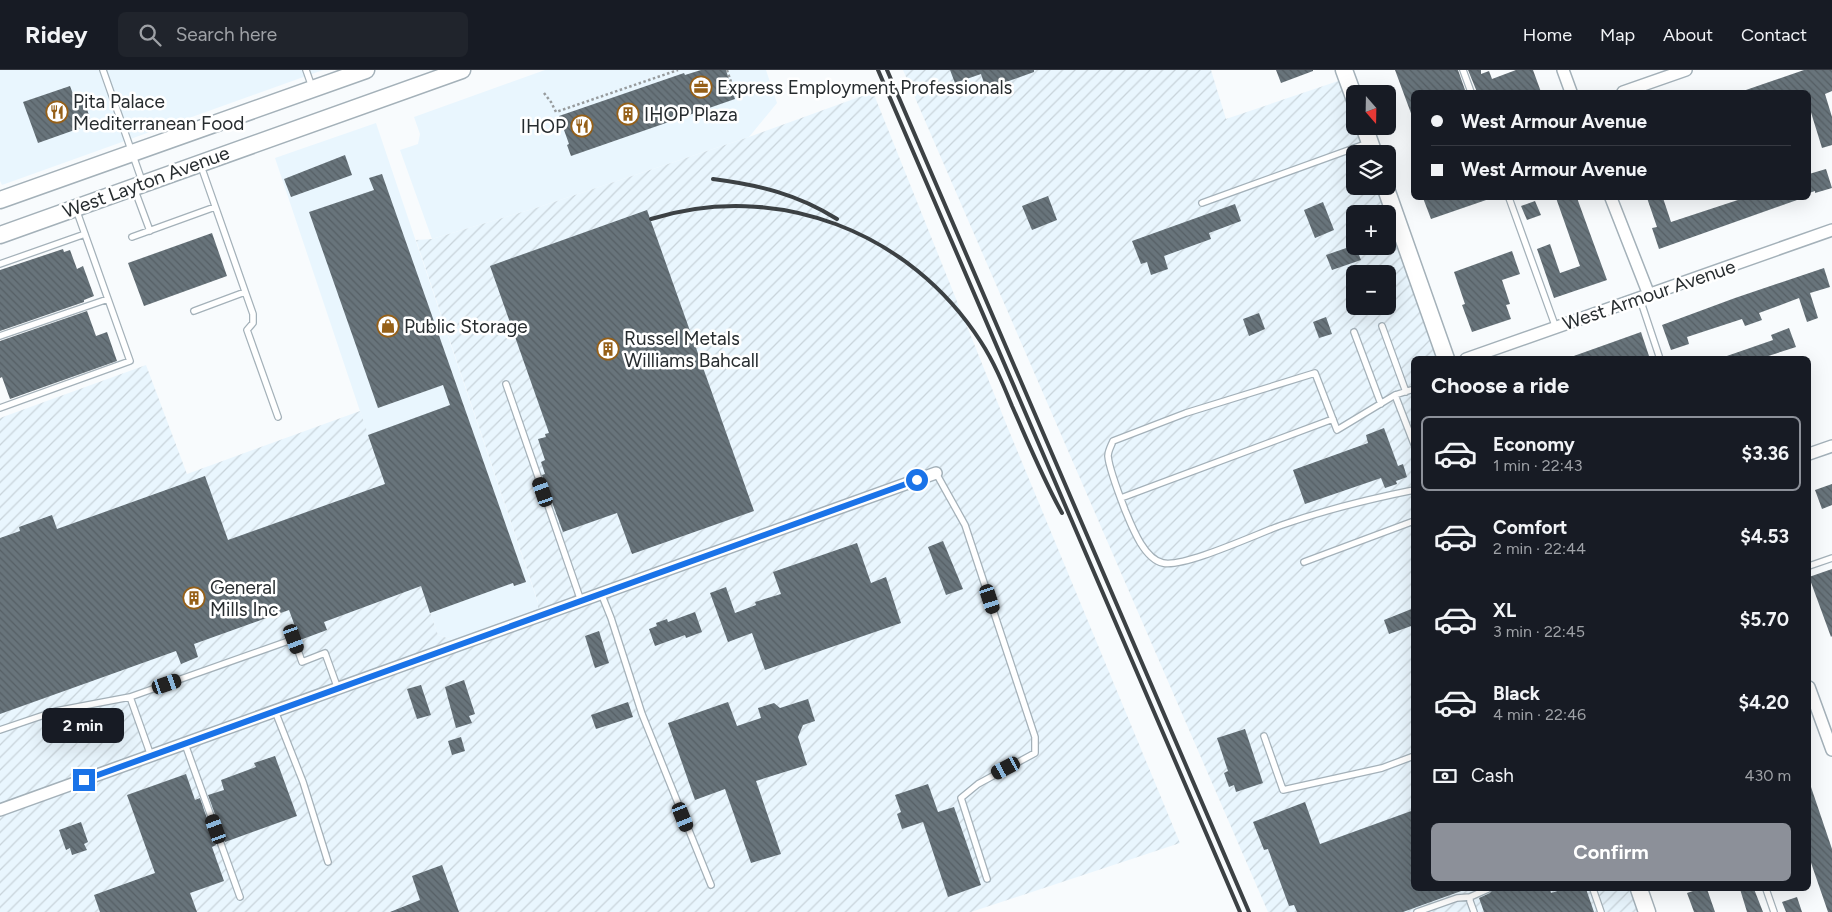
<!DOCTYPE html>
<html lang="en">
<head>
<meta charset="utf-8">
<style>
	:root { --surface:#171b24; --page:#20242c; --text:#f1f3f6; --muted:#9ea1a6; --line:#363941; --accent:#8c9099 }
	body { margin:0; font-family:Figtree,sans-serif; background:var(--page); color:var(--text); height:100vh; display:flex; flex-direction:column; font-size:19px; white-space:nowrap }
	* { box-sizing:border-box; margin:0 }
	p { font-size:16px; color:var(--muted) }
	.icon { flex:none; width:28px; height:28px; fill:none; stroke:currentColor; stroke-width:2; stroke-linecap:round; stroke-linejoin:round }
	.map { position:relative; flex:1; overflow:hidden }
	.sheet { position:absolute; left:1411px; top:286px; width:400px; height:535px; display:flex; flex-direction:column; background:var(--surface); border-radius:8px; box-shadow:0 5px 20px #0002 }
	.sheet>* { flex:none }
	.hud { position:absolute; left:1411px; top:20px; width:400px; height:110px; border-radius:8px; box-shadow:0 5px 20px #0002; display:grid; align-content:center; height:110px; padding:0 20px; background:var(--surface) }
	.needle { width:32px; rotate:160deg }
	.buttons { position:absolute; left:1346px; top:15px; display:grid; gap:10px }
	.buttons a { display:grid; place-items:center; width:50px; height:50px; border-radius:8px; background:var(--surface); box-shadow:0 5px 20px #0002; font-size:25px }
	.end { position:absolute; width:22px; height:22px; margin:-11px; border:6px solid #1a73e8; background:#fff; box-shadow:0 0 0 2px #fff }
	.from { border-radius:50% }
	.bubble { position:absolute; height:35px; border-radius:8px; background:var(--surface); box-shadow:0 5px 20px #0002; font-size:16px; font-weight:700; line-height:35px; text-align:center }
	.car { position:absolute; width:15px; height:30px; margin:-15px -8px; border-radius:6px; box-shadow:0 0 4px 1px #0007; background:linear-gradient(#222 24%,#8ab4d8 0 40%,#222 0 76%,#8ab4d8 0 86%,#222 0) }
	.hud b { display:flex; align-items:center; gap:18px; height:48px; font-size:19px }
	.hud b+b { border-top:1px solid var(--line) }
	.hud i { width:12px; height:12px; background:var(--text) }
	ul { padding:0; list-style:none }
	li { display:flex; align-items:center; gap:15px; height:75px; margin:0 10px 8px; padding:0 10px; border:2px solid transparent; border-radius:8px }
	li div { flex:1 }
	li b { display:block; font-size:19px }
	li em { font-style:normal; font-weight:700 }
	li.current { border-color:var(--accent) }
	li>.icon { width:45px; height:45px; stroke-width:1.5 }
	h2 { padding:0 20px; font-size:22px; line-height:60px }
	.pay { display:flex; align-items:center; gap:12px; height:55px; padding:0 20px; font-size:19px }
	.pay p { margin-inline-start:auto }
	.button { display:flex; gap:10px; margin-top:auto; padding:10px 20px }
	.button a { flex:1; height:58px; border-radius:8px; background:var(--accent); color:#fff; font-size:20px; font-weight:700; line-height:58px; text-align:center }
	header { display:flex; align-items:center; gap:30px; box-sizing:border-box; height:70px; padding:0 25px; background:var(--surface); border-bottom:1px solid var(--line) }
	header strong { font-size:24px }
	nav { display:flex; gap:28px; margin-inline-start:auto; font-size:18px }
	.search { width:350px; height:45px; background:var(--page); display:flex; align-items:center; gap:12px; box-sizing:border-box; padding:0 18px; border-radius:8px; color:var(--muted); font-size:19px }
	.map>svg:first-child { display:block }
</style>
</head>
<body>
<header>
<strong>Ridey</strong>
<div class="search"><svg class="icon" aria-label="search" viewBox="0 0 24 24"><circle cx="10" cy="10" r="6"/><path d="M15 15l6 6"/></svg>Search here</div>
<nav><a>Home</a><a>Map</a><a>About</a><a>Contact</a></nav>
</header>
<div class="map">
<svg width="1832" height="842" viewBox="0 0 1832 842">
	<defs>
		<pattern id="industrial-furrows" width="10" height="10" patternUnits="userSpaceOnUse" patternTransform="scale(1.25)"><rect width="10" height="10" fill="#e9f6fe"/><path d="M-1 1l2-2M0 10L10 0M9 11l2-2" fill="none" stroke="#c8d3da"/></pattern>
		<pattern id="building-back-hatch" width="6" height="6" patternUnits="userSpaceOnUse" patternTransform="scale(1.25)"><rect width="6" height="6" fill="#68747b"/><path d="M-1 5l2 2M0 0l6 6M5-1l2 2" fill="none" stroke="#565f65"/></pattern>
	</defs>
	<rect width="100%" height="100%" fill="#f8fbfd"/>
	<path fill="#e9f6fe" d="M 0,0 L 323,0 L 2,115 L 0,111 Z
		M 545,0 L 766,0 L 777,33 L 749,67 L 536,138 L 432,169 L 400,80 L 418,74 L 420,64 L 414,47 Z
		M 376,53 L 538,533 L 538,539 L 453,570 L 438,565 L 368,365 L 275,88 Z"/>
	<path fill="url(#industrial-furrows)" fill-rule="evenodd" d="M 903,0 L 1211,0 L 1226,49 L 1347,8 L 1355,30 L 1355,56 L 1364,56 L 1374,84 L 1355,84 L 1355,116 L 1385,116 L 1446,289 L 1414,289 L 1414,819 L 1639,819 L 1647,842 L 1268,842 ZM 1355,144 L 1388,144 L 1388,176 L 1355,176 ZM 1355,204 L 1388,204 L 1388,236 L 1355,236 Z
		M 873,22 L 1007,356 L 1180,773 L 971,842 L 0,842 L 0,348 L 146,295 L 187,404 L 360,341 L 438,565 L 453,570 L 538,539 L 538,532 L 416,170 L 432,169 L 536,138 L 749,67 Z"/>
	<path fill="url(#building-back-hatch)" d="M 701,0 L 726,0 L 735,29 L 571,86 L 567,75 L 569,74 L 559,46 L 684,3 L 685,5 Z
		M 950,0 L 1034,0 L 1034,2 L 986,19 L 981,4 L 955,13 Z
		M 1276,0 L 1313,0 L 1313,1 L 1281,13 Z
		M 1395,0 L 1458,0 L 1465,20 L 1460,22 L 1414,22 L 1414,45 L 1412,46 Z
		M 1468,0 L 1481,0 L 1481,4 L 1489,1 L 1492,9 L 1516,0 L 1533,0 L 1541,22 L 1477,22 Z
		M 1804,0 L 1832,0 L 1832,21 L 1825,24 L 1832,47 L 1832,75 L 1822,78 L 1809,36 L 1809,22 L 1744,22 L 1743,21 Z
		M 70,16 L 77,35 L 85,32 L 90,49 L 81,52 L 83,57 L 38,73 L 23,32 Z
		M 345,85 L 352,105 L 291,127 L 284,109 Z
		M 1826,99 L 1832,118 L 1815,123 L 1815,121 L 1809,123 L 1809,104 Z
		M 382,104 L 526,512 L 514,516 L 513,513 L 430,543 L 421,516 L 324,552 L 327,560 L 300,570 L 289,540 L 194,574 L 198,587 L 181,594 L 176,581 L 0,644 L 0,468 L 20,461 L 19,457 L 52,445 L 57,459 L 205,406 L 228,470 L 385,414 L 368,365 L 450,335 L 443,315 L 378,338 L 309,142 L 374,120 L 369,108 Z
		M 1048,126 L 1057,150 L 1032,160 L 1022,136 Z
		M 1423,128 L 1489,128 L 1489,129 L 1431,149 Z
		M 1556,128 L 1577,128 L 1607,210 L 1554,228 L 1537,179 L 1550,174 L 1560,203 L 1580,196 Z
		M 1647,128 L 1663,128 L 1671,152 L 1744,128 L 1797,128 L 1797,130 L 1659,179 L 1652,158 L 1657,157 Z
		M 1535,131 L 1541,145 L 1527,150 L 1521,136 Z
		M 1323,132 L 1334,160 L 1315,168 L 1304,140 Z
		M 1235,134 L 1241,151 L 1209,163 L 1211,169 L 1164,186 L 1168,199 L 1151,205 L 1147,192 L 1141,194 L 1132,171 Z
		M 647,140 L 754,441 L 632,484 L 617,443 L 563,462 L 542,405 L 545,404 L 541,392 L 545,390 L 538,369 L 546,367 L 545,364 L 549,363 L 490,196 Z
		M 212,163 L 227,206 L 144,236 L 128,193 Z
		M 1355,175 L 1361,190 L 1332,200 L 1326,185 Z
		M 63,179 L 64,182 L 70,180 L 77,199 L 83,196 L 94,226 L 84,230 L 84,232 L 0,261 L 0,200 Z
		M 1512,181 L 1520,204 L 1502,210 L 1510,234 L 1506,235 L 1511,249 L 1472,262 L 1462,235 L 1465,234 L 1454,202 Z
		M 1824,198 L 1830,217 L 1810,223 L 1818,248 L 1807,252 L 1799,228 L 1759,243 L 1762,250 L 1745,256 L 1742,249 L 1687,267 L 1689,274 L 1671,280 L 1662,255 L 1735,228 Z
		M 87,241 L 96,266 L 107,262 L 117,291 L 10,329 L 2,307 L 0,308 L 0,271 Z
		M 1259,243 L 1265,259 L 1249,266 L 1243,249 Z
		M 1326,247 L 1332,264 L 1319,268 L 1313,252 Z
		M 1789,258 L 1796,277 L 1759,289 L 1724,289 L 1724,287 L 1773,270 L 1771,265 Z
		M 1641,262 L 1650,289 L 1572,289 L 1571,287 Z
		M 1384,358 L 1398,396 L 1403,394 L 1407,407 L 1396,411 L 1397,414 L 1385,418 L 1381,408 L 1305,434 L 1293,400 L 1368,373 L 1366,365 Z
		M 1832,414 L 1832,435 L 1822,439 L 1815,420 Z
		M 943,471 L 963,519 L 946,525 L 928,477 Z
		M 857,473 L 871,513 L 886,507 L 901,553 L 765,600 L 752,563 L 728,572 L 710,523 L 726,517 L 735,543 L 756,535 L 755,532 L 781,524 L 773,502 Z
		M 1832,499 L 1832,566 L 1831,567 L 1809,507 Z
		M 1414,538 L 1414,555 L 1389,564 L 1384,550 Z
		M 695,542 L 702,562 L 686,568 L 685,565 L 655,576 L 649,559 L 657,556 L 656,553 L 667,549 L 668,552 Z
		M 599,561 L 609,593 L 595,598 L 585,566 Z
		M 464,610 L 475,644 L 469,646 L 472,653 L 456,658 L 445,617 Z
		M 421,615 L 431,645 L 417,649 L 407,619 Z
		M 808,629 L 815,651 L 803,655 L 798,667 L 807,695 L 756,711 L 781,784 L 751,793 L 725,719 L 695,730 L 668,653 L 728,632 L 737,656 L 761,648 L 758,638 L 774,633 L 780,638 Z
		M 628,632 L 633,647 L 596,659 L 591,645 Z
		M 1245,659 L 1263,713 L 1236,722 L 1234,715 L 1229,717 L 1224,703 L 1228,701 L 1217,668 Z
		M 461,667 L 465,681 L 452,685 L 448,671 Z
		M 275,686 L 297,746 L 225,772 L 208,725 L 224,720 L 221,710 L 256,697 L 254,693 Z
		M 186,704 L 195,730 L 200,728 L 216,775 L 212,777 L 224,811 L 190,823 L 197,842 L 100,842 L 94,825 L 155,803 L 127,725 Z
		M 928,714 L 938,742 L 954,737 L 981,815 L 948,827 L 923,752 L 902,759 L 897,744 L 901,742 L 895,725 Z
		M 1809,717 L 1811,717 L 1832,779 L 1832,842 L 1828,842 L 1809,787 Z
		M 1305,732 L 1320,774 L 1414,740 L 1414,819 L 1463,819 L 1464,820 L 1403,842 L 1297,842 L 1294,835 L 1289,836 L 1268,779 L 1264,780 L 1253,752 Z
		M 81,752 L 88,772 L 84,774 L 87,780 L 72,785 L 70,778 L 66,780 L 59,760 Z
		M 442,795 L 459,842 L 390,842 L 420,830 L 412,806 Z
		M 1493,819 L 1550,819 L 1551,823 L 1564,819 L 1586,819 L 1594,842 L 1484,842 L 1479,828 L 1490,823 Z
		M 1699,819 L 1707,819 L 1715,842 L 1694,842 L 1687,823 Z
		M 1740,819 L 1754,819 L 1763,842 L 1747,842 Z
		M 1797,827 L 1802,842 L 1786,842 L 1782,832 Z"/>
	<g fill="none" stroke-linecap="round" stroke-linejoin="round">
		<g stroke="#a4b1b9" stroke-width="8">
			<path id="lane" d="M 103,0 L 142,111
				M 306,0 L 312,17
				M 1463,0 L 1471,22
				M 201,96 L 253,244 L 253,253 L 247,260 L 278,347
				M 134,118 L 150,161
				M 1509,128 L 1556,258
				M 1202,133 L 1368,73
				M 132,167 L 215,137
				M 0,194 L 85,164
				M 1640,229 L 1660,289
				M 194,241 L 245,222
				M 1382,256 L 1406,322
				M 1354,262 L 1381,334
				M 0,266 L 108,229
				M 506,314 L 581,531
				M 1414,319 L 1395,325 L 1414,374
				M 1395,325 L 1337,360 L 1315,303 L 1186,343 L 1113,371 C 1111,376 1108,381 1108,386 C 1109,398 1120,427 1125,440 C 1132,457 1144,489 1163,493 C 1184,498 1259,463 1282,455 C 1325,440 1369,429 1414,420
				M 0,338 L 130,291 L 76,139
				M 936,403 L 965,455 L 1035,667 L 1035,683 L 978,714 L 961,728 L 987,809
				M 1121,428 L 1333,349
				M 1304,492 L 1414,451
				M 1809,496 L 1832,488
				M 601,523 L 611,548 L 642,644 L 711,815
				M 275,641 L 303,712 L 328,792
				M 0,660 L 56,641 L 130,627
				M 1264,666 L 1283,720 L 1382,698 L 1414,686
				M 185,674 L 240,827
				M 151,686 L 130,627 L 294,569 L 302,592 L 325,583 L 338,619
				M 1593,819 L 1601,842
				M 1766,819 L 1774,842
				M 1417,842 L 1457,828 L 1470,827
				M 1474,842 L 1470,831 L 1470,827 L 1488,819"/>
		</g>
		<g stroke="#a4b1b9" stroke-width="14">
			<path id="street" d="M 1563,0 L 1571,22
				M 1623,22 L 1686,0
				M 1611,128 L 1649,225
				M 1466,289 L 1832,160
				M 1809,384 L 1832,376
				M 1809,617 L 1832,680
				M 0,740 L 936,403"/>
		</g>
		<g stroke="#a4b1b9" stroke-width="19">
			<path id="secondary" d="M 1344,0 L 1355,30
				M 1364,56 L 1374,84
				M 1385,116 L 1446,289
				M 0,130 L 366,0
				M 0,165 L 462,0
				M 1639,819 L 1647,842"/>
		</g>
		<path stroke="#979b9d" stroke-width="2.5" stroke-dasharray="2.5 2.5" stroke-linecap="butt" d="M 727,0 L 736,27
			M 544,23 L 551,32 L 556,42 L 678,0"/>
		<use href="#lane" stroke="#fff" stroke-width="5.5"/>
		<use href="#street" stroke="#fff" stroke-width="11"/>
		<use href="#secondary" stroke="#fff" stroke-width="16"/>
		<path stroke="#3c4144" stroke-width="4" d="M 878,0 L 1240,842
			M 887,0 L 1249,842
			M 713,109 C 759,115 797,124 837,149
			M 651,149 C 776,110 910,161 981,272 C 994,292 1003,314 1012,336 C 1028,372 1043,409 1062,443"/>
	</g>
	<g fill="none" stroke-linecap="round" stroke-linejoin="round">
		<path stroke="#1a73e8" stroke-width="6" d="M 84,710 L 917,410"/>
	</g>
	<defs>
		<g id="office-ring" transform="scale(1.125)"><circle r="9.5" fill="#fff" stroke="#966018" stroke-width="1.5"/><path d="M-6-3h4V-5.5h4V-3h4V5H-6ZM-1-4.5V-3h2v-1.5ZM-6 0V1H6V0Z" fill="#966018"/></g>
		<g id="restaurant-ring" transform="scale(1.125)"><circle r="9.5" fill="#fff" stroke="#966018" stroke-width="1.5"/><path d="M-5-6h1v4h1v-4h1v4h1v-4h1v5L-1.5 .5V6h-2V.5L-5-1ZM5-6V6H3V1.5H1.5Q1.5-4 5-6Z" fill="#966018"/></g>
		<g id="building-ring" transform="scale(1.125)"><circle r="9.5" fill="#fff" stroke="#966018" stroke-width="1.5"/><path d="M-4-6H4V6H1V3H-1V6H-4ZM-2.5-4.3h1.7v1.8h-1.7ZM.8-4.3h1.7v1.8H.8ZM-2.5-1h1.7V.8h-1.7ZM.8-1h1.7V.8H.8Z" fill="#966018"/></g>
		<g id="shop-ring" transform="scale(1.125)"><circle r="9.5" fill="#fff" stroke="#966018" stroke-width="1.5"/><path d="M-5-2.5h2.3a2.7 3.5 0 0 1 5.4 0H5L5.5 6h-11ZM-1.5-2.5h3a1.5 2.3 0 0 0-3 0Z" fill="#966018"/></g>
	</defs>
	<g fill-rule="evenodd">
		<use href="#office-ring" x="701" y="17"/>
		<use href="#restaurant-ring" x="57" y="42"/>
		<use href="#building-ring" x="628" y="44"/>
		<use href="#restaurant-ring" x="582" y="56"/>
		<use href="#shop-ring" x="388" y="256"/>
		<use href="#building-ring" x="608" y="279"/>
		<use href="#building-ring" x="194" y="528"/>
	</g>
	<g text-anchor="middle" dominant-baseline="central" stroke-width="5" stroke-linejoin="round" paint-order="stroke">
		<g font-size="19" fill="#272c2f" stroke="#fff" text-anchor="start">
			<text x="717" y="17">Express Employment Professionals</text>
			<text x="73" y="31">Pita Palace<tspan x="73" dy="22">Mediterranean Food</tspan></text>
			<text x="644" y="44">IHOP Plaza</text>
			<text x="566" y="56" text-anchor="end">IHOP</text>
			<text x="404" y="256">Public Storage</text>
			<text x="624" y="268">Russel Metals<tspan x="624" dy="22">Williams Bahcall</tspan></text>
			<text x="210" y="517">General<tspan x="210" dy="22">Mills Inc</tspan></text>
		</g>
		<g font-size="19" fill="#272c2f" stroke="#fff">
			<text transform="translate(146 112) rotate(-20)">West Layton Avenue</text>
			<text transform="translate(1649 225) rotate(-19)">West Armour Avenue</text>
		</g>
	</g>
</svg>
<div class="buttons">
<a><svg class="needle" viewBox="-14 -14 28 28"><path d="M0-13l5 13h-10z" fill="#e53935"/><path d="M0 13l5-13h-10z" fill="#9ea1a6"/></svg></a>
<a><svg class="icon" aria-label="layers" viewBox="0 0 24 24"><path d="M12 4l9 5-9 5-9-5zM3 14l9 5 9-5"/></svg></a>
<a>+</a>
<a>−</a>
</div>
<i class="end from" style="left:917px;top:410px"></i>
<i class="end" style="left:84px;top:710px"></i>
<div class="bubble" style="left:42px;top:638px;width:82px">2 min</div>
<i class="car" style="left:543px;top:422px;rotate:341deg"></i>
<i class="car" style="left:990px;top:529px;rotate:162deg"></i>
<i class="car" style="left:294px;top:569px;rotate:160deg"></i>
<i class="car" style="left:167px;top:614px;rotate:71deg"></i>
<i class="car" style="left:1006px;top:698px;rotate:242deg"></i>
<i class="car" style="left:683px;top:747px;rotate:158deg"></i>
<i class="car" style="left:216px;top:759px;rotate:340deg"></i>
<div class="hud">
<b><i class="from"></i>West Armour Avenue</b>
<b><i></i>West Armour Avenue</b>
</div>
<section class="sheet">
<h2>Choose a ride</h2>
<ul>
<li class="current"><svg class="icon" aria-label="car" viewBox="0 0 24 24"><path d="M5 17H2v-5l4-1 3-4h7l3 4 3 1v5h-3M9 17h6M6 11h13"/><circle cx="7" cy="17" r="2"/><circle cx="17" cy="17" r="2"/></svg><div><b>Economy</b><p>1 min · 22:43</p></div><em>$3.36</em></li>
<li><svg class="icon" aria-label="car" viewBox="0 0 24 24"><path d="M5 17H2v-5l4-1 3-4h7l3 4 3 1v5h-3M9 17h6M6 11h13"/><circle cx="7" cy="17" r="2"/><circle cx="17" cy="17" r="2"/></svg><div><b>Comfort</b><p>2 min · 22:44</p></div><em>$4.53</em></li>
<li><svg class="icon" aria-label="car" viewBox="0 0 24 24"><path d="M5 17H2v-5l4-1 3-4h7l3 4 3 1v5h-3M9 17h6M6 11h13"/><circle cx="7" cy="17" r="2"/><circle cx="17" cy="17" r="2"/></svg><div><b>XL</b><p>3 min · 22:45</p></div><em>$5.70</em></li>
<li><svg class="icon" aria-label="car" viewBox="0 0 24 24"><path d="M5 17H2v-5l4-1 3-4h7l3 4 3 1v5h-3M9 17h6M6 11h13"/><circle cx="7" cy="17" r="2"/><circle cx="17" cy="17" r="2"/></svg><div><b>Black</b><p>4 min · 22:46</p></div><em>$4.20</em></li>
</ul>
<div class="pay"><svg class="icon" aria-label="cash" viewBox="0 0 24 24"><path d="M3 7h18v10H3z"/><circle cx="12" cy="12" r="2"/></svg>Cash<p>430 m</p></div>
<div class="button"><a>Confirm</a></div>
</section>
</div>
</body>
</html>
